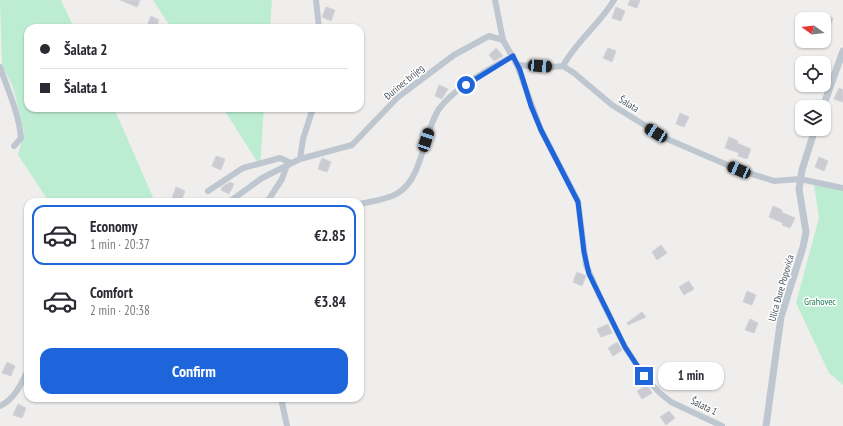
<!DOCTYPE html>
<html lang="en">
<head>
<meta charset="utf-8">
<style>
	:root { --surface:#fff; --page:#f2f2f3; --text:#2b2b33; --muted:#7c7c81; --line:#e1e1e2; --accent:#1e64da }
	body { margin:0; font-family:"PT Sans Narrow",sans-serif; background:var(--page); color:var(--text); height:100vh; display:flex; flex-direction:column; font-size:15px; white-space:nowrap }
	* { box-sizing:border-box; margin:0 }
	p { font-size:13px; color:var(--muted) }
	.icon { flex:none; width:22px; height:22px; fill:none; stroke:currentColor; stroke-width:2; stroke-linecap:round; stroke-linejoin:round }
	.map { position:relative; flex:1; overflow:hidden }
	.sheet { position:absolute; left:24px; top:198px; width:340px; height:204px; display:flex; flex-direction:column; background:var(--surface); border-radius:12px; box-shadow:0 1px 3px #0004 }
	.sheet>* { flex:none }
	.top-card { position:absolute; left:24px; top:24px; width:340px; height:88px; border-radius:12px; box-shadow:0 1px 3px #0004; display:grid; align-content:center; height:88px; padding:0 16px; background:var(--surface) }
	.needle { width:26px; rotate:284deg }
	.tools { position:absolute; left:795px; top:12px; display:grid; gap:8px }
	.tools a { display:grid; place-items:center; width:36px; height:36px; border-radius:8px; background:var(--surface); box-shadow:0 1px 3px #0004; font-size:20px }
	.end { position:absolute; width:18px; height:18px; margin:-9px; border:5px solid #1e64da; background:#fff; box-shadow:0 0 0 2px #fff }
	.from { border-radius:50% }
	.bubble { position:absolute; height:28px; border-radius:12px; background:var(--surface); box-shadow:0 1px 3px #0004; font-size:13px; font-weight:800; line-height:28px; text-align:center }
	.car { position:absolute; width:12px; height:24px; margin:-12px -6px; border-radius:5px; box-shadow:0 0 3px 1px #0007; background:linear-gradient(#222 24%,#8ab4d8 0 40%,#222 0 76%,#8ab4d8 0 86%,#222 0) }
	.top-card b { display:flex; align-items:center; gap:14px; height:38px; font-size:15px }
	.top-card b+b { border-top:1px solid var(--line) }
	.top-card i { width:10px; height:10px; background:var(--text) }
	ul { padding:7px 0 0; list-style:none }
	li { display:flex; align-items:center; gap:12px; height:60px; margin:0 8px 6px; padding:0 8px; border:2px solid transparent; border-radius:12px }
	li div { flex:1 }
	li b { display:block; font-size:15px }
	li em { font-style:normal; font-weight:800 }
	li.selected { border-color:var(--accent) }
	li>.icon { width:36px; height:36px; stroke-width:1.5 }
	.action { display:flex; gap:8px; margin-top:auto; padding:8px 16px }
	.action a { flex:1; height:46px; border-radius:12px; background:var(--accent); color:#fff; font-size:16px; font-weight:800; line-height:46px; text-align:center }
	.map>svg:first-child { display:block }
</style>
</head>
<body>
<div class="map">
<svg width="843" height="426" viewBox="0 0 843 426">
	<rect width="100%" height="100%" fill="#f0eded"/>
	<path fill="#bcedd2" d="M 0,0 L 61,0 L 74,28 L 28,28 L 28,108 L 114,108 L 155,202 L 49,202 L 18,155 L 24,132 L 13,87 L 2,65 Z
		M 153,0 L 272,0 L 270,28 L 171,28 Z
		M 223,108 L 264,108 L 260,166 Z
		M 814,185 L 843,190 L 843,385 L 829,373 L 796,303 L 819,218 Z"/>
	<path fill="#caccd2" stroke="#d1d3d9" d="M 120,0 L 140,0 L 137,7 Z
		M 630,0 L 640,0 L 637,8 L 628,5 Z
		M 326,7 L 335,10 L 331,21 L 322,17 Z
		M 616,7 L 625,11 L 621,21 L 612,18 Z
		M 824,15 L 833,18 L 829,29 L 824,27 Z
		M 151,16 L 159,20 L 156,28 L 146,28 Z
		M 496,48 L 503,56 L 494,61 L 489,55 Z
		M 608,48 L 616,51 L 612,62 L 603,58 Z
		M 439,85 L 448,89 L 442,99 L 435,96 Z
		M 839,88 L 843,90 L 843,102 L 834,99 Z
		M 680,113 L 689,117 L 684,127 L 676,124 Z
		M 729,137 L 738,141 L 737,143 L 751,149 L 747,159 L 738,156 L 739,153 L 725,148 Z
		M 216,156 L 225,159 L 221,170 L 212,166 Z
		M 819,157 L 828,161 L 824,171 L 815,167 Z
		M 322,158 L 331,162 L 327,172 L 318,169 Z
		M 230,182 L 234,184 L 229,194 L 221,190 L 222,187 Z
		M 176,187 L 185,191 L 181,201 L 172,198 Z
		M 773,206 L 782,210 L 781,212 L 795,218 L 790,228 L 782,225 L 783,223 L 769,217 Z
		M 661,245 L 667,253 L 657,260 L 652,252 Z
		M 577,272 L 586,276 L 582,286 L 573,282 Z
		M 689,281 L 694,289 L 684,295 L 679,287 Z
		M 747,291 L 756,295 L 752,305 L 743,302 Z
		M 642,312 L 646,317 L 628,325 L 627,323 Z
		M 750,319 L 758,323 L 754,333 L 745,330 Z
		M 608,324 L 612,333 L 601,337 L 597,329 Z
		M 617,342 L 622,350 L 613,356 L 608,348 Z
		M 7,362 L 15,366 L 11,376 L 2,373 Z
		M 647,385 L 652,393 L 642,399 L 637,391 Z
		M 18,404 L 26,408 L 22,418 L 13,415 Z
		M 669,411 L 675,418 L 666,425 L 660,417 Z"/>
	<g fill="none" stroke-linecap="round" stroke-linejoin="round">
		<path stroke="#bec7cf" stroke-width="6" d="M 316,0 L 319,28
			M 495,0 L 503,40 L 517,65 L 551,67 L 563,66 L 574,73 L 612,105 L 667,139 L 739,170 L 774,181 L 800,179 L 843,188
			M 517,65 L 541,130 L 578,201 L 586,265 L 600,297 L 625,347 L 644,376 L 660,393 L 671,402 L 722,426
			M 563,66 C 576,41 600,24 614,0
			M 0,67 C 8,90 19,114 21,138 L 14,146
			M 300,159 L 303,139 L 313,108
			M 208,191 L 243,168 L 280,158 L 291,163
			M 229,202 L 262,178 L 300,159 L 352,145 L 398,97 L 454,55 L 489,36 L 503,40
			M 267,202 L 282,179 L 287,165
			M 360,204 C 372,201 387,200 398,193 C 423,178 423,133 439,109 C 454,88 490,68 513,56
			M 281,398 L 287,426
			M 0,406 C 15,399 21,384 28,370"/>
		<path stroke="#bec7cf" stroke-width="7" d="M 823,107 L 843,51
			M 766,426 L 781,317 L 803,247 L 806,232 L 799,189 L 802,170 L 815,129"/>
	</g>
	<g fill="none" stroke-linecap="round" stroke-linejoin="round">
		<path stroke="#1e64da" stroke-width="5" d="M 466,85 L 513,56 L 520,70 L 531,106 L 541,130 L 578,202 L 584,252 L 589,274 L 625,347 L 644,376"/>
	</g>
	<g text-anchor="middle" dominant-baseline="central" stroke-width="3" stroke-linejoin="round" paint-order="stroke">
		<g font-size="10" fill="#46505a" stroke="#fff">
			<text transform="translate(404 82) rotate(-40)">Đurinec brijeg</text>
			<text transform="translate(629 104) rotate(32)">Šalata</text>
			<text transform="translate(781 288) rotate(-74)">Ulica Đure Popovića</text>
			<text transform="translate(704 406) rotate(26)">Šalata 1</text>
		</g>
		<g font-size="10" fill="#19794f" stroke="#fff">
			<text x="820" y="301">Grahovec</text>
		</g>
	</g>
</svg>
<div class="tools">
<a><svg class="needle" viewBox="-14 -14 28 28"><path d="M0-13l5 13h-10z" fill="#e53935"/><path d="M0 13l5-13h-10z" fill="#7c7c81"/></svg></a>
<a><svg class="icon" aria-label="locate" viewBox="0 0 24 24"><circle cx="12" cy="12" r="6"/><path d="M12 2v4M12 18v4M2 12h4M18 12h4"/></svg></a>
<a><svg class="icon" aria-label="layers" viewBox="0 0 24 24"><path d="M12 4l9 5-9 5-9-5zM3 14l9 5 9-5"/></svg></a>
</div>
<i class="end from" style="left:466px;top:85px"></i>
<i class="end" style="left:644px;top:376px"></i>
<div class="bubble" style="left:658px;top:362px;width:66px">1 min</div>
<i class="car" style="left:540px;top:66px;rotate:94deg"></i>
<i class="car" style="left:656px;top:133px;rotate:302deg"></i>
<i class="car" style="left:426px;top:140px;rotate:18deg"></i>
<i class="car" style="left:739px;top:170px;rotate:293deg"></i>
<div class="top-card">
<b><i class="from"></i>Šalata 2</b>
<b><i></i>Šalata 1</b>
</div>
<section class="sheet">
<ul>
<li class="selected"><svg class="icon" aria-label="car" viewBox="0 0 24 24"><path d="M5 17H2v-5l4-1 3-4h7l3 4 3 1v5h-3M9 17h6M6 11h13"/><circle cx="7" cy="17" r="2"/><circle cx="17" cy="17" r="2"/></svg><div><b>Economy</b><p>1 min · 20:37</p></div><em>€2.85</em></li>
<li><svg class="icon" aria-label="car" viewBox="0 0 24 24"><path d="M5 17H2v-5l4-1 3-4h7l3 4 3 1v5h-3M9 17h6M6 11h13"/><circle cx="7" cy="17" r="2"/><circle cx="17" cy="17" r="2"/></svg><div><b>Comfort</b><p>2 min · 20:38</p></div><em>€3.84</em></li>
</ul>
<div class="action"><a>Confirm</a></div>
</section>
</div>
</body>
</html>
